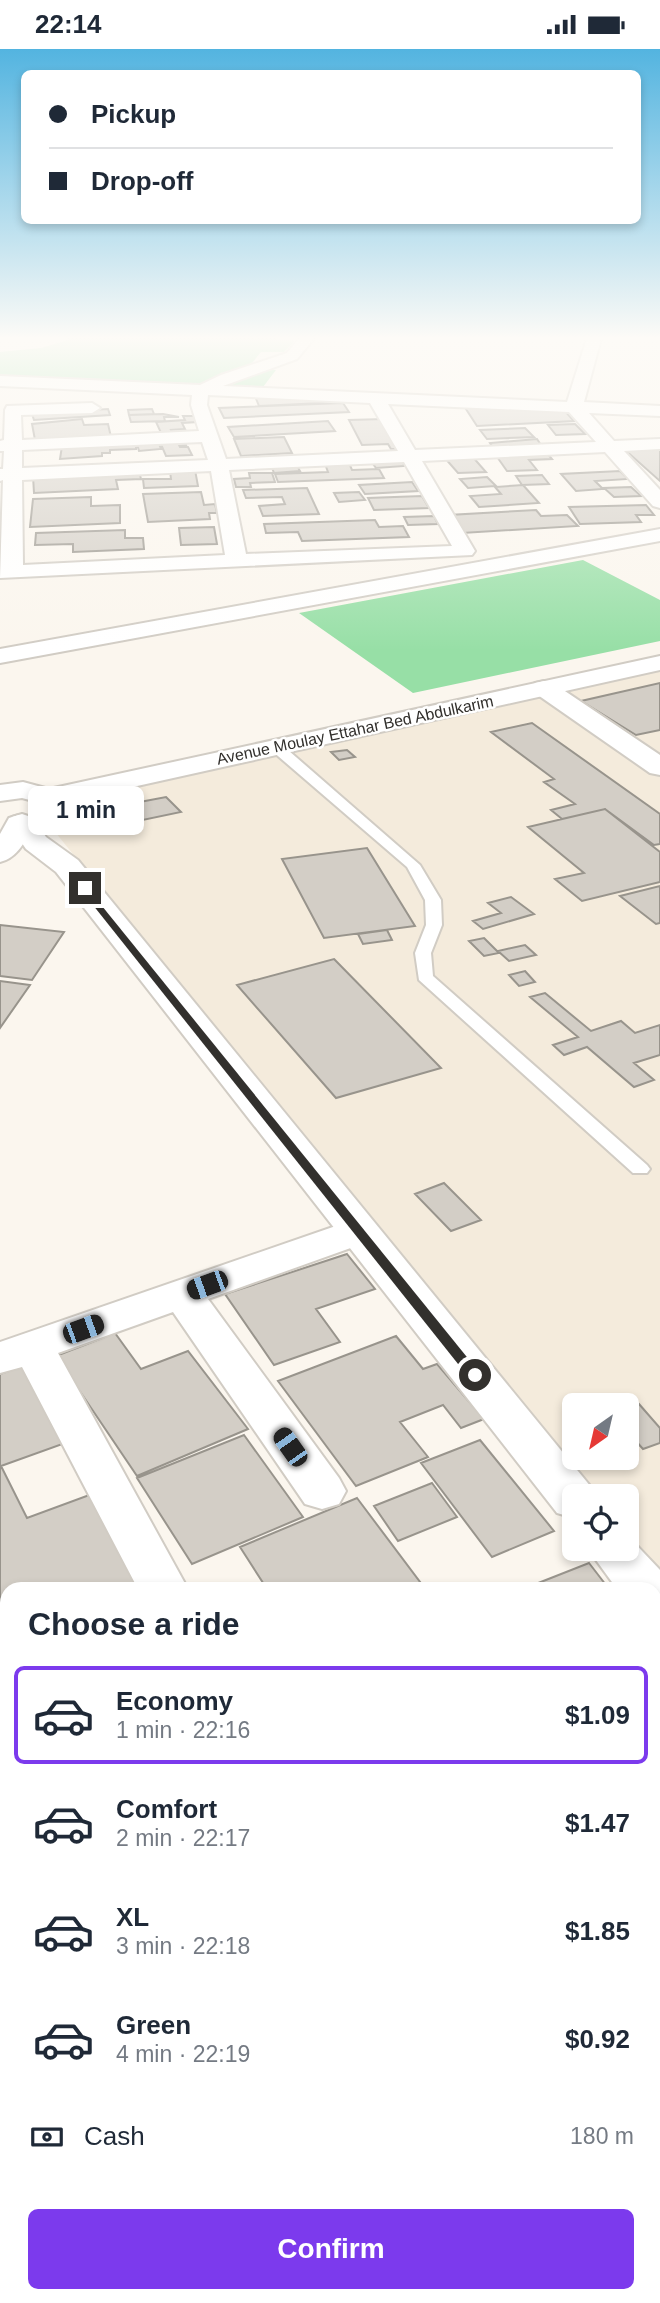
<!DOCTYPE html>
<html lang="en">
<head>
<meta charset="utf-8">
<style>
	:root { --surface:#fff; --page:#f2f2f3; --text:#1f2937; --muted:#747a83; --line:#e0e1e3; --accent:#7c3aed }
	body { margin:0; font-family:Helvetica,sans-serif; background:var(--page); color:var(--text); height:100vh; display:flex; flex-direction:column; font-size:26px; white-space:nowrap }
	* { box-sizing:border-box; margin:0 }
	p { font-size:23px; color:var(--muted) }
	.icon { flex:none; width:38px; height:38px; fill:none; stroke:currentColor; stroke-width:2; stroke-linecap:round; stroke-linejoin:round }
	.map { position:relative; flex:1; overflow:hidden }
	.panel { position:absolute; left:0px; top:1533px; width:662px; height:721px; display:flex; flex-direction:column; background:var(--surface); border-radius:21px 21px 0 0; box-shadow:0 4px 10px #0003 }
	.panel>* { flex:none }
	.hud { position:absolute; left:21px; top:21px; width:620px; height:154px; border-radius:10px; box-shadow:0 4px 10px #0003; display:grid; align-content:center; height:154px; padding:0 28px; background:var(--surface) }
	.needle { width:46px; rotate:214deg }
	.tools { position:absolute; left:562px; top:1344px; display:grid; gap:14px }
	.tools a { display:grid; place-items:center; width:77px; height:77px; border-radius:10px; background:var(--surface); box-shadow:0 4px 10px #0003; font-size:35px }
	.end { position:absolute; width:32px; height:32px; margin:-16px; border:9px solid #32302d; background:#fff; box-shadow:0 0 0 4px #fff }
	.from { border-radius:50% }
	.bubble { position:absolute; height:49px; border-radius:10px; background:var(--surface); box-shadow:0 4px 10px #0003; font-size:23px; font-weight:800; line-height:49px; text-align:center }
	.car { position:absolute; width:21px; height:42px; margin:-21px -10px; border-radius:9px; box-shadow:0 0 5px 2px #0007; background:linear-gradient(#222 24%,#8ab4d8 0 40%,#222 0 76%,#8ab4d8 0 86%,#222 0) }
	.hud b { display:flex; align-items:center; gap:24px; height:66px; font-size:26px }
	.hud b+b { border-top:2px solid var(--line) }
	.hud i { width:18px; height:18px; background:var(--text) }
	ul { padding:0; list-style:none }
	li { display:flex; align-items:center; gap:21px; height:98px; margin:0 14px 10px; padding:0 14px; border:4px solid transparent; border-radius:10px }
	li div { flex:1 }
	li b { display:block; font-size:26px }
	li em { font-style:normal; font-weight:800 }
	li.active { border-color:var(--accent) }
	li>.icon { width:63px; height:63px; stroke-width:1.5 }
	h2 { padding:0 28px; font-size:32px; line-height:84px }
	.pay { display:flex; align-items:center; gap:18px; height:77px; padding:0 28px; font-size:26px }
	.pay p { margin-inline-start:auto }
	.cta { display:flex; gap:14px; margin-top:auto; padding:14px 28px }
	.cta a { flex:1; height:80px; border-radius:10px; background:var(--accent); color:#fff; font-size:28px; font-weight:800; line-height:80px; text-align:center }
	.status { display:flex; justify-content:space-between; align-items:center; height:49px; padding:0 35px; background:var(--surface); direction:ltr }
	.status svg { height:19px; fill:currentColor }
	.map>svg:first-child { display:block }
</style>
</head>
<body>
<div class="status"><b>22:14</b><svg viewBox="0 0 49 12"><path d="M0 12V9h3v3zM5 12V6h3v6zM10 12V3h3v9zM15 12V0h3v12zM26 1h20v11H26zM47 4h2v5h-2z"/></svg></div>
<div class="map">
<svg width="660" height="2254" viewBox="0 0 660 2254">
	<rect width="100%" height="100%" fill="#fbf6ee"/>
	<path fill="#f4ebdc" fill-rule="evenodd" d="M 660,611 L 660,1531 L 627,1490 L 626,1447 L 592,1447 L 26,747 ZM 574,1356 L 626,1356 L 626,1409 L 574,1409 Z"/>
	<path fill="#97dfa6" d="M 69,286 L 278,286 L 276,290 L 295,292 L 284,303 L 261,303 L 248,319 L 276,321 L 263,338 L 0,327 L 0,303 L 41,299 L 68,291 Z
		M 583,511 L 660,551 L 660,592 L 413,644 L 299,564 Z"/>
	<path fill="#d3cec6" stroke="#98948c" stroke-width="2" d="M 255,347 L 341,351 L 343,353 L 259,357 Z
		M 343,354 L 349,363 L 224,369 L 219,359 Z
		M 464,357 L 563,360 L 574,372 L 477,377 Z
		M 108,360 L 110,366 L 34,371 L 32,365 Z
		M 152,360 L 154,365 L 129,366 L 128,361 Z
		M 163,365 L 179,368 L 164,368 L 165,372 L 131,373 L 129,366 Z
		M 183,367 L 194,367 L 197,373 L 182,374 L 185,380 L 171,381 L 173,385 L 162,386 L 156,373 L 185,371 Z
		M 82,370 L 84,376 L 108,375 L 111,388 L 35,391 L 32,375 Z
		M 384,370 L 401,400 L 391,400 L 388,395 L 362,396 L 349,371 Z
		M 328,372 L 335,382 L 234,388 L 228,378 Z
		M 575,375 L 585,385 L 556,386 L 548,376 Z
		M 525,379 L 534,388 L 487,390 L 480,381 Z
		M 284,388 L 292,404 L 241,407 L 234,390 Z
		M 537,390 L 543,399 L 494,400 L 490,394 Z
		M 160,393 L 185,393 L 186,396 L 179,396 L 180,398 L 188,398 L 192,406 L 166,407 Z
		M 136,394 L 136,400 L 110,401 L 110,404 L 102,404 L 102,407 L 60,410 L 62,397 Z
		M 137,395 L 159,395 L 161,400 L 139,402 Z
		M 660,398 L 660,432 L 624,400 Z
		M 546,403 L 552,410 L 529,411 L 537,421 L 507,422 L 495,405 Z
		M 471,406 L 486,423 L 458,424 L 444,408 Z
		M 400,410 L 405,417 L 376,419 L 371,412 Z
		M 349,414 L 352,421 L 379,420 L 384,429 L 278,433 L 275,425 L 328,423 L 325,415 Z
		M 296,415 L 300,422 L 274,424 L 271,416 Z
		M 195,421 L 198,437 L 144,439 L 143,430 L 171,430 L 170,422 Z
		M 139,422 L 141,430 L 116,431 L 118,440 L 34,444 L 33,427 Z
		M 620,422 L 628,430 L 595,432 L 603,440 L 576,442 L 561,425 Z
		M 249,424 L 272,424 L 275,433 L 250,434 L 251,438 L 236,438 L 234,430 L 250,429 Z
		M 542,426 L 549,435 L 522,436 L 516,427 Z
		M 487,428 L 496,437 L 468,439 L 460,430 Z
		M 412,433 L 418,442 L 365,445 L 359,436 Z
		M 523,436 L 539,454 L 479,458 L 470,447 L 501,445 L 495,438 Z
		M 631,438 L 641,447 L 614,448 L 604,439 Z
		M 307,439 L 319,465 L 263,467 L 259,457 L 285,455 L 282,448 L 246,449 L 243,441 Z
		M 201,443 L 204,456 L 215,455 L 217,464 L 209,464 L 210,470 L 148,473 L 143,445 Z
		M 359,443 L 365,451 L 339,453 L 334,444 Z
		M 422,447 L 429,459 L 374,461 L 368,449 Z
		M 91,448 L 91,457 L 120,456 L 120,474 L 30,478 L 33,450 Z
		M 646,456 L 654,466 L 636,466 L 641,473 L 580,475 L 569,458 Z
		M 536,461 L 541,467 L 567,466 L 578,477 L 462,484 L 449,466 Z
		M 434,467 L 438,475 L 408,476 L 404,468 Z
		M 375,471 L 379,478 L 403,477 L 409,488 L 302,492 L 298,483 L 266,484 L 264,475 Z
		M 214,478 L 217,495 L 181,496 L 179,479 Z
		M 125,481 L 125,489 L 143,489 L 144,500 L 73,503 L 73,495 L 35,496 L 36,484 Z
		M 660,634 L 660,681 L 636,686 L 581,652 Z
		M 532,674 L 660,765 L 660,795 L 654,796 L 605,760 L 562,770 L 551,761 L 575,755 L 544,733 L 554,730 L 491,683 Z
		M 347,701 L 355,708 L 339,711 L 331,703 Z
		M 166,748 L 181,763 L 138,772 L 124,756 Z
		M 605,760 L 660,803 L 660,833 L 582,852 L 555,830 L 584,824 L 528,778 Z
		M 367,799 L 415,877 L 324,889 L 282,810 Z
		M 660,837 L 660,874 L 656,875 L 620,847 Z
		M 511,848 L 534,865 L 483,880 L 473,872 L 501,864 L 488,854 Z
		M 0,876 L 64,883 L 32,931 L 0,927 Z
		M 387,881 L 392,891 L 363,895 L 358,885 Z
		M 484,889 L 499,904 L 484,907 L 469,892 Z
		M 525,896 L 536,906 L 509,912 L 498,902 Z
		M 334,910 L 441,1019 L 336,1049 L 237,936 Z
		M 525,922 L 535,933 L 519,937 L 509,926 Z
		M 0,932 L 30,936 L 0,979 Z
		M 545,944 L 591,982 L 621,972 L 635,984 L 660,976 L 660,1006 L 634,1014 L 654,1031 L 634,1038 L 587,998 L 564,1006 L 553,996 L 578,988 L 530,948 Z
		M 444,1134 L 481,1171 L 451,1182 L 415,1145 Z
		M 347,1205 L 375,1240 L 316,1260 L 340,1293 L 274,1316 L 225,1245 Z
		M 115,1284 L 141,1320 L 188,1302 L 248,1380 L 137,1427 L 56,1307 Z
		M 396,1287 L 423,1320 L 437,1315 L 484,1370 L 461,1379 L 443,1356 L 400,1373 L 428,1408 L 356,1437 L 278,1332 Z
		M 26,1316 L 68,1393 L 1,1417 L 27,1469 L 92,1445 L 143,1540 L 7,1540 L 7,1597 L 0,1599 L 0,1325 Z
		M 639,1355 L 660,1379 L 660,1394 L 643,1400 L 626,1381 L 626,1360 Z
		M 244,1386 L 303,1468 L 192,1515 L 137,1429 Z
		M 480,1391 L 554,1482 L 492,1508 L 421,1414 Z
		M 432,1434 L 457,1468 L 398,1492 L 374,1457 Z
		M 357,1449 L 423,1537 L 417,1540 L 267,1540 L 240,1498 Z
		M 589,1514 L 609,1540 L 523,1540 Z
		M 7,1638 L 7,1744 L 0,1728 L 0,1641 Z
		M 660,1647 L 660,1811 L 654,1814 L 654,1650 Z
		M 660,1829 L 660,1864 L 654,1856 L 654,1832 Z
		M 0,1955 L 7,1974 L 7,1994 L 0,1997 Z
		M 7,2050 L 7,2123 L 0,2127 L 0,2054 Z
		M 660,2174 L 660,2254 L 659,2254 L 651,2247 L 654,2247 L 654,2182 Z
		M 240,2247 L 303,2247 L 306,2254 L 227,2254 Z"/>
	<g fill="none" stroke-linecap="round" stroke-linejoin="round">
		<g stroke="#d1ccc4" stroke-width="4">
			<path id="lane" d="M 276,694 L 281,695 L 420,816 L 441,851 L 442,876 L 431,904 L 433,927 L 647,1116 L 650,1120 L 647,1124 L 633,1124 L 419,931 L 415,904 L 426,876 L 425,851 L 407,818 L 271,701 L 269,698 Z"/>
		</g>
		<g stroke="#d1ccc4" stroke-width="4">
			<path id="street" d="M 302,286 L 317,286 L 297,310 L 223,337 L 567,353 L 588,286 L 602,286 L 584,353 L 660,357 L 660,367 L 589,364 L 614,392 L 660,390 L 660,400 L 624,402 L 660,441 L 660,459 L 653,457 L 605,403 L 422,412 L 475,502 L 472,506 L 0,529 L 3,431 L 0,432 L 0,420 L 3,420 L 4,402 L 0,402 L 0,392 L 4,391 L 5,361 L 7,357 L 92,354 L 100,359 L 92,364 L 21,366 L 22,391 L 199,382 L 191,356 L 192,346 L 0,337 L 0,327 L 200,336 L 221,326 L 287,304 ZM 208,346 L 370,354 L 398,402 L 226,410 L 207,356 ZM 388,355 L 569,363 L 596,393 L 415,401 ZM 202,393 L 208,411 L 22,419 L 22,401 ZM 404,413 L 452,497 L 246,505 L 229,421 ZM 211,422 L 225,506 L 23,516 L 22,431 Z
				M 660,480 L 660,492 L 0,614 L 0,600 Z
				M 544,632 L 553,634 L 660,706 L 660,726 L 650,724 L 535,644 L 532,639 L 535,634 Z
				M 19,766 L 29,769 L 33,775 C 27,791 17,809 0,813 L 0,785 L 9,769 Z
				M 359,1169 L 373,1173 L 379,1182 L 373,1191 L 208,1250 L 339,1429 L 346,1442 L 339,1455 L 322,1460 L 305,1455 L 173,1263 L 58,1304 L 188,1540 L 138,1540 L 22,1318 L 0,1324 L 0,1293 Z
				M 0,1827 L 7,1830 L 7,1901 L 0,1899 Z
				M 654,1907 L 660,1909 L 660,1975 L 654,1973 Z
				M 660,2077 L 660,2148 L 654,2150 L 654,2079 Z
				M 115,2247 L 185,2247 L 188,2254 L 118,2254 Z
				M 515,2247 L 588,2247 L 585,2254 L 512,2254 Z"/>
		</g>
		<g stroke="#d1ccc4" stroke-width="4">
			<path id="secondary" d="M 660,607 L 660,621 L 65,753 L 67,758 C 58,771 52,777 36,773 L 46,788 L 78,811 L 591,1438 L 596,1447 L 574,1447 L 574,1469 L 557,1464 L 56,823 L 26,800 L 8,774 L 12,768 L 22,765 L 31,768 L 39,757 L 37,753 L 22,749 L 0,752 L 0,736 L 23,733 L 49,740 Z
				M 626,1485 L 660,1521 L 660,1555 L 654,1557 L 654,1540 L 617,1540 L 588,1500 L 626,1500 Z"/>
		</g>
		<use href="#lane" fill="#fff" fill-rule="evenodd"/>
		<use href="#street" fill="#fff" fill-rule="evenodd"/>
		<use href="#secondary" fill="#fff" fill-rule="evenodd"/>
	</g>
	<linearGradient id="sky" x2="0" y2="1"><stop stop-color="#53b4e0"/><stop offset="0.48" stop-color="#fdfbf7"/><stop offset="1" stop-color="#fdfbf7" stop-opacity="0"/></linearGradient>
	<rect width="660" height="602" fill="url(#sky)"/>
	<path fill="#32302d" d="M 85,836 L 479,1323 L 479,1330 L 470,1330 L 81,841 L 80,839 Z"/>
	<g text-anchor="middle" dominant-baseline="central" stroke-width="5" stroke-linejoin="round" paint-order="stroke">
		<g font-size="16" fill="#32302d" stroke="#fff">
			<text transform="translate(355 681) rotate(-12)">Avenue Moulay Ettahar Bed Abdulkarim</text>
		</g>
	</g>
</svg>
<div class="tools">
<a><svg class="needle" viewBox="-14 -14 28 28"><path d="M0-13l5 13h-10z" fill="#e53935"/><path d="M0 13l5-13h-10z" fill="#747a83"/></svg></a>
<a><svg class="icon" aria-label="locate" viewBox="0 0 24 24"><circle cx="12" cy="12" r="6"/><path d="M12 2v4M12 18v4M2 12h4M18 12h4"/></svg></a>
</div>
<i class="end from" style="left:475px;top:1326px"></i>
<i class="end" style="left:85px;top:839px"></i>
<div class="bubble" style="left:28px;top:737px;width:116px">1 min</div>
<i class="car" style="left:207px;top:1236px;rotate:250deg"></i>
<i class="car" style="left:83px;top:1280px;rotate:70deg"></i>
<i class="car" style="left:290px;top:1398px;rotate:325deg"></i>
<div class="hud">
<b><i class="from"></i>Pickup</b>
<b><i></i>Drop-off</b>
</div>
<section class="panel">
<h2>Choose a ride</h2>
<ul>
<li class="active"><svg class="icon" aria-label="car" viewBox="0 0 24 24"><path d="M5 17H2v-5l4-1 3-4h7l3 4 3 1v5h-3M9 17h6M6 11h13"/><circle cx="7" cy="17" r="2"/><circle cx="17" cy="17" r="2"/></svg><div><b>Economy</b><p>1 min · 22:16</p></div><em>$1.09</em></li>
<li><svg class="icon" aria-label="car" viewBox="0 0 24 24"><path d="M5 17H2v-5l4-1 3-4h7l3 4 3 1v5h-3M9 17h6M6 11h13"/><circle cx="7" cy="17" r="2"/><circle cx="17" cy="17" r="2"/></svg><div><b>Comfort</b><p>2 min · 22:17</p></div><em>$1.47</em></li>
<li><svg class="icon" aria-label="car" viewBox="0 0 24 24"><path d="M5 17H2v-5l4-1 3-4h7l3 4 3 1v5h-3M9 17h6M6 11h13"/><circle cx="7" cy="17" r="2"/><circle cx="17" cy="17" r="2"/></svg><div><b>XL</b><p>3 min · 22:18</p></div><em>$1.85</em></li>
<li><svg class="icon" aria-label="car" viewBox="0 0 24 24"><path d="M5 17H2v-5l4-1 3-4h7l3 4 3 1v5h-3M9 17h6M6 11h13"/><circle cx="7" cy="17" r="2"/><circle cx="17" cy="17" r="2"/></svg><div><b>Green</b><p>4 min · 22:19</p></div><em>$0.92</em></li>
</ul>
<div class="pay"><svg class="icon" aria-label="cash" viewBox="0 0 24 24"><path d="M3 7h18v10H3z"/><circle cx="12" cy="12" r="2"/></svg>Cash<p>180 m</p></div>
<div class="cta"><a>Confirm</a></div>
</section>
</div>
</body>
</html>
